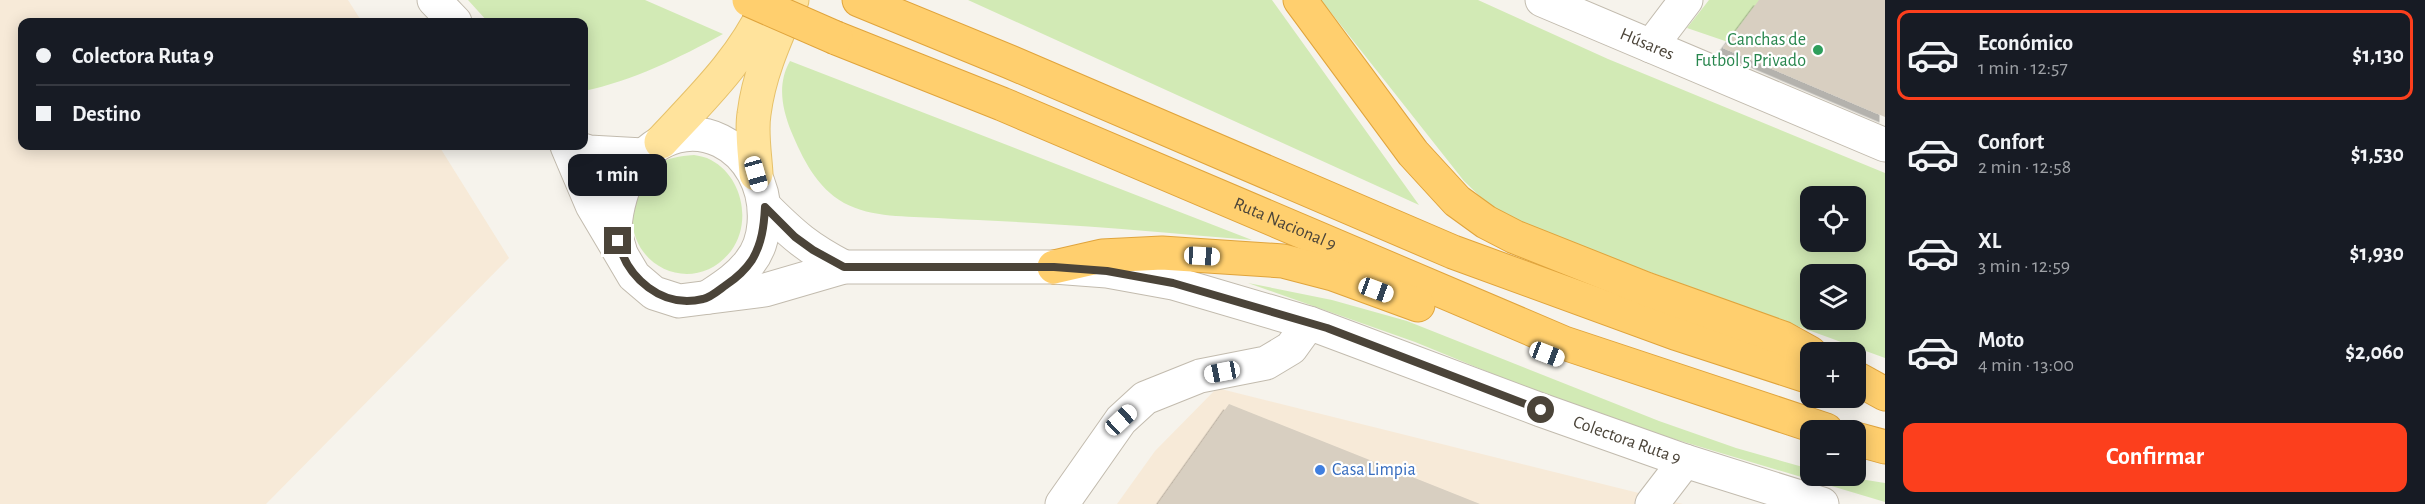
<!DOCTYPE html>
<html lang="es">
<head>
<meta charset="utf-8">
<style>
	:root { --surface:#171b24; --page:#242831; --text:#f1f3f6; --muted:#9ea1a6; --line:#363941; --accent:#fc3f1d }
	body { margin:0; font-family:"Alegreya Sans",sans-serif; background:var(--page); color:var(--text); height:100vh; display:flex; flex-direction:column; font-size:22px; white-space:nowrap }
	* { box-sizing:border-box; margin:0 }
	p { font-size:20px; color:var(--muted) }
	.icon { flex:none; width:33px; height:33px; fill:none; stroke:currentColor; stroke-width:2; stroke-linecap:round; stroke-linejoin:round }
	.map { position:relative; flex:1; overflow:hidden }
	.side { display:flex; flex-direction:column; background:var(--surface); width:540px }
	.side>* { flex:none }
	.guide { position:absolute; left:18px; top:18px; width:570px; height:132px; border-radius:12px; box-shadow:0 3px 15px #0003; display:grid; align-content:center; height:132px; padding:0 18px; background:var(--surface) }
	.fabs { position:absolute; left:1800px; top:186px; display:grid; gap:12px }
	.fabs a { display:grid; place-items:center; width:66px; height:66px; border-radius:12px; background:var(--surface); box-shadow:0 3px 15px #0003; font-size:30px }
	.end { position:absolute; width:27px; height:27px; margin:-14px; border:8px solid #4b4439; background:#fff; box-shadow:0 0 0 3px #fff }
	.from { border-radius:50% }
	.bubble { position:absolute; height:42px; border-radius:12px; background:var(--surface); box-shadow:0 3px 15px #0003; font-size:20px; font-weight:600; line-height:42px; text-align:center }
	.car { position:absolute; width:18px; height:36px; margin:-18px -9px; border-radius:8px; box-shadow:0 0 4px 2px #0007; background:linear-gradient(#fff 24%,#345 0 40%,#fff 0 76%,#345 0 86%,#fff 0) }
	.guide b { display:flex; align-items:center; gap:21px; height:57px; font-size:22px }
	.guide b+b { border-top:2px solid var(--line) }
	.guide i { width:15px; height:15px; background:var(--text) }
	ul { padding:10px 0 0; list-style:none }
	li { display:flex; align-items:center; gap:18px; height:90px; margin:0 12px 9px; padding:0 6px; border:3px solid transparent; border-radius:12px }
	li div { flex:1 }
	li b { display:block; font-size:22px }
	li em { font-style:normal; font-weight:600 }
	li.selected { border-color:var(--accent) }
	li>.icon { width:54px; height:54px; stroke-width:1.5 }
	.button { display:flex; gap:12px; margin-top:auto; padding:12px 18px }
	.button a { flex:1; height:69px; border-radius:12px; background:var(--accent); color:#fff; font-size:24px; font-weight:600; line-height:69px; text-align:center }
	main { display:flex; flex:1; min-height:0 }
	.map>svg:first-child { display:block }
</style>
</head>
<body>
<main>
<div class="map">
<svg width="1885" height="504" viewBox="0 0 1885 504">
	<defs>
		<filter id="shadow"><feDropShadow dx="-5.5" dy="5.5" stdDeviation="0" flood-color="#0004"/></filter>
	</defs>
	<rect width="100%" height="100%" fill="#f6f3ec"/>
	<path fill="#f7ead8" d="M 0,0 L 348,0 L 362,22 L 22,22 L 22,146 L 439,146 L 509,258 L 266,504 L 0,504 Z
		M 1217,388 L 1683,504 L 1117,504 L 1155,451 Z"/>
	<path fill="#d2eab5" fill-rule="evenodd" d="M 468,0 L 645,0 L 723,34 C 679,58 632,81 584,91 L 584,22 L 488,22 Z
		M 968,0 L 1272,0 L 1419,205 Z
		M 1321,0 L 1478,0 L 1608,59 L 1885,173 L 1885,358 L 1521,225 L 1493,209 L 1464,181 ZM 1810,196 L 1856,196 L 1856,242 L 1810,242 ZM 1810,274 L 1856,274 L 1856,320 L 1810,320 Z
		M 1709,0 L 1885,0 L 1871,91 L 1687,28 Z
		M 790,61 L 1252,240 C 1179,234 1106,227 1034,223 C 1002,221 970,220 938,218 C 907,216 872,218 844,203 C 816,187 803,159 791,131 C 782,108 777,84 790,61 Z
		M 694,155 C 699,156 706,157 711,160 C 743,177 752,223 731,251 C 696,296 631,270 632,215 C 632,208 637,200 639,193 C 649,164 664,157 694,155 Z
		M 1248,283 L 1332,300 L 1407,321 L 1659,421 L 1736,448 L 1810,469 L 1810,476 L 1841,476 L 1885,483 L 1885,502 L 1654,433 L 1527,388 L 1415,342 Z"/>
	<path fill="#d8cfc1" filter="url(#shadow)" d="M 1759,0 L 1885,0 L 1885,117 L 1723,48 Z
		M 1229,404 L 1480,504 L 1158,504 Z"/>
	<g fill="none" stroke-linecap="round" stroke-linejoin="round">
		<g stroke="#c2bbae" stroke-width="35">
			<g id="minor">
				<path d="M 434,0 L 455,22"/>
				<path id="s1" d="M 1542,0 L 1885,145"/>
				<path d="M 1651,46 L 1686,0"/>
				<path id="s2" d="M 567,146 L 592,205 L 634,276 L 654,293 L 679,301 L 765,290 L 844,267 L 1054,267 L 1107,271 L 1173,283 L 1309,323 L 1541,410 L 1685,461 L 1822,504"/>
				<path d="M 570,146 L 589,152 L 643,155"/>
				<path d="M 765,207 C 794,236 808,248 844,267"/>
				<path d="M 620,250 C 618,243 615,235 615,228 C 616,209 623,182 634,167 C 685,99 770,146 764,224 C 763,237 758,252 750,262 C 739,277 723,287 708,297"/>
				<path d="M 1062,504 L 1121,420 L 1145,398 L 1200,376 L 1266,363 L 1291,348 L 1309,323"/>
				<path d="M 1652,504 L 1685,461"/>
			</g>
		</g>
		<g stroke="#e6c16a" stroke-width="35">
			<path id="major" d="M 661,142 C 703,97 743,59 769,2
				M 756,174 C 755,155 751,133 754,114 C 759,73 776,37 792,0"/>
		</g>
		<g stroke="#e0a43c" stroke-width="35">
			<g id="highway">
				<path d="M 859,0 L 1010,62 L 1453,252 L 1675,333 L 1810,377"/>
				<path d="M 1300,0 L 1413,153 L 1457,201 L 1486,222 L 1515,237 L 1646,289 L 1783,338 L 1810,353"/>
				<path id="s3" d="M 836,38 L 1002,104 L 1564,343 L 1826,430"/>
				<path d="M 1054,267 L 1102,256 L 1162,253 L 1283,261 L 1333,274 L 1418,305"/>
				<path d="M 1856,378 L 1885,394"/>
				<path d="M 1856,439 L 1885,447"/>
			</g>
		</g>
		<use href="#minor" stroke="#fff" stroke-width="33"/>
		<use href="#major" stroke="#ffe39c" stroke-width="33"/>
		<use href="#highway" stroke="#ffcf6e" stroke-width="33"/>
		<g stroke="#e0a43c" stroke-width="35" stroke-linecap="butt">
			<path id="highway-bridge" d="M 749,0 L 836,38"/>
		</g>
		<use href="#highway-bridge" stroke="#ffcf6e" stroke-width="33"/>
	</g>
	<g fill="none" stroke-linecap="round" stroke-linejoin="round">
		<path stroke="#4b4439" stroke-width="8" d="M 618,241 C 627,278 662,309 703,299 C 710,298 719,290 726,285 C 735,279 746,269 752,260 C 762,243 764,226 765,207 L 795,237 L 813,250 L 844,267 L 1054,267 L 1107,271 L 1173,283 L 1327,328 L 1541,410"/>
	</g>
	<circle fill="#2e9e5b" stroke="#fff" stroke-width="2" cx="1818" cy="50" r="6"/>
	<circle fill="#3f7fe0" stroke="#fff" stroke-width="2" cx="1320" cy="470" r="6"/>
	<g text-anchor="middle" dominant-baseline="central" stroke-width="4.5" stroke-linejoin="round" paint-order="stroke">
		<g font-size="18" fill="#27864d" stroke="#fff" text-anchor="end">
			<text x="1806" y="40">Canchas de<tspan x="1806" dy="21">Futbol 5 Privado</tspan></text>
		</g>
		<g font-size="18" fill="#4b4439" stroke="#fff">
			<text stroke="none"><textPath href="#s1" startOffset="114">Húsares</textPath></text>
			<text stroke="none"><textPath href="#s3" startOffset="486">Ruta Nacional 9</textPath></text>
			<text stroke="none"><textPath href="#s2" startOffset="1179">Colectora Ruta 9</textPath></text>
		</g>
		<g font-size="18" fill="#366cbe" stroke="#fff" text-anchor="start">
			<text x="1332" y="470">Casa Limpia</text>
		</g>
	</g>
</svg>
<div class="fabs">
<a><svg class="icon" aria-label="locate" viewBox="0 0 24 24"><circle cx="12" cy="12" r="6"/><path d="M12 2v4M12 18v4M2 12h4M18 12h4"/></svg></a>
<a><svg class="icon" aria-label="layers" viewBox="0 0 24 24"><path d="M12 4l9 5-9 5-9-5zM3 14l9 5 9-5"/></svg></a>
<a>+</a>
<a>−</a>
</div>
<i class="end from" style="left:1541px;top:410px"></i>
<i class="end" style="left:618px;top:241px"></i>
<div class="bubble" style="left:568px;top:154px;width:99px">1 min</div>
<i class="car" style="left:756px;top:174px;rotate:164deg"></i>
<i class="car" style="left:1202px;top:256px;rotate:93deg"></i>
<i class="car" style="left:1376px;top:290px;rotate:110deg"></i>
<i class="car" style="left:1547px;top:354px;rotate:111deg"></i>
<i class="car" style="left:1222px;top:372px;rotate:259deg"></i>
<i class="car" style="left:1121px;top:420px;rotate:47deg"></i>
<div class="guide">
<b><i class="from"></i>Colectora Ruta 9</b>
<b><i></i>Destino</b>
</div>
</div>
<section class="side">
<ul>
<li class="selected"><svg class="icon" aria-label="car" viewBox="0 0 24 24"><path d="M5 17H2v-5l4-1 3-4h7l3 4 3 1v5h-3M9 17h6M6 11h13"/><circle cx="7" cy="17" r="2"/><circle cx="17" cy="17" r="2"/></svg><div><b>Económico</b><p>1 min · 12:57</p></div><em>$1,130</em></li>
<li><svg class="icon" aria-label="car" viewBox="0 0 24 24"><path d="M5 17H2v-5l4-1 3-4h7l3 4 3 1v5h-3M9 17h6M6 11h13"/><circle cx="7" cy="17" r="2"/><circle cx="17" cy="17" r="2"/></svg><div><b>Confort</b><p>2 min · 12:58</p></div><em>$1,530</em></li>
<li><svg class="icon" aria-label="car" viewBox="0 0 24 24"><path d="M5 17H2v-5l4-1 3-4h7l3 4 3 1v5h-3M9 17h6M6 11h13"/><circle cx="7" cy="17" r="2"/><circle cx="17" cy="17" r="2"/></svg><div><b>XL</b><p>3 min · 12:59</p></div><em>$1,930</em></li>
<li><svg class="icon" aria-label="car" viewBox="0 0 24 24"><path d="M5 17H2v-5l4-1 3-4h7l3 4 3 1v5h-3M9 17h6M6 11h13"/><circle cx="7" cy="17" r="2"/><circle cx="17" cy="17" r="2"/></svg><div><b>Moto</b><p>4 min · 13:00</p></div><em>$2,060</em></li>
</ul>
<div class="button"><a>Confirmar</a></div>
</section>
</main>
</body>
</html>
